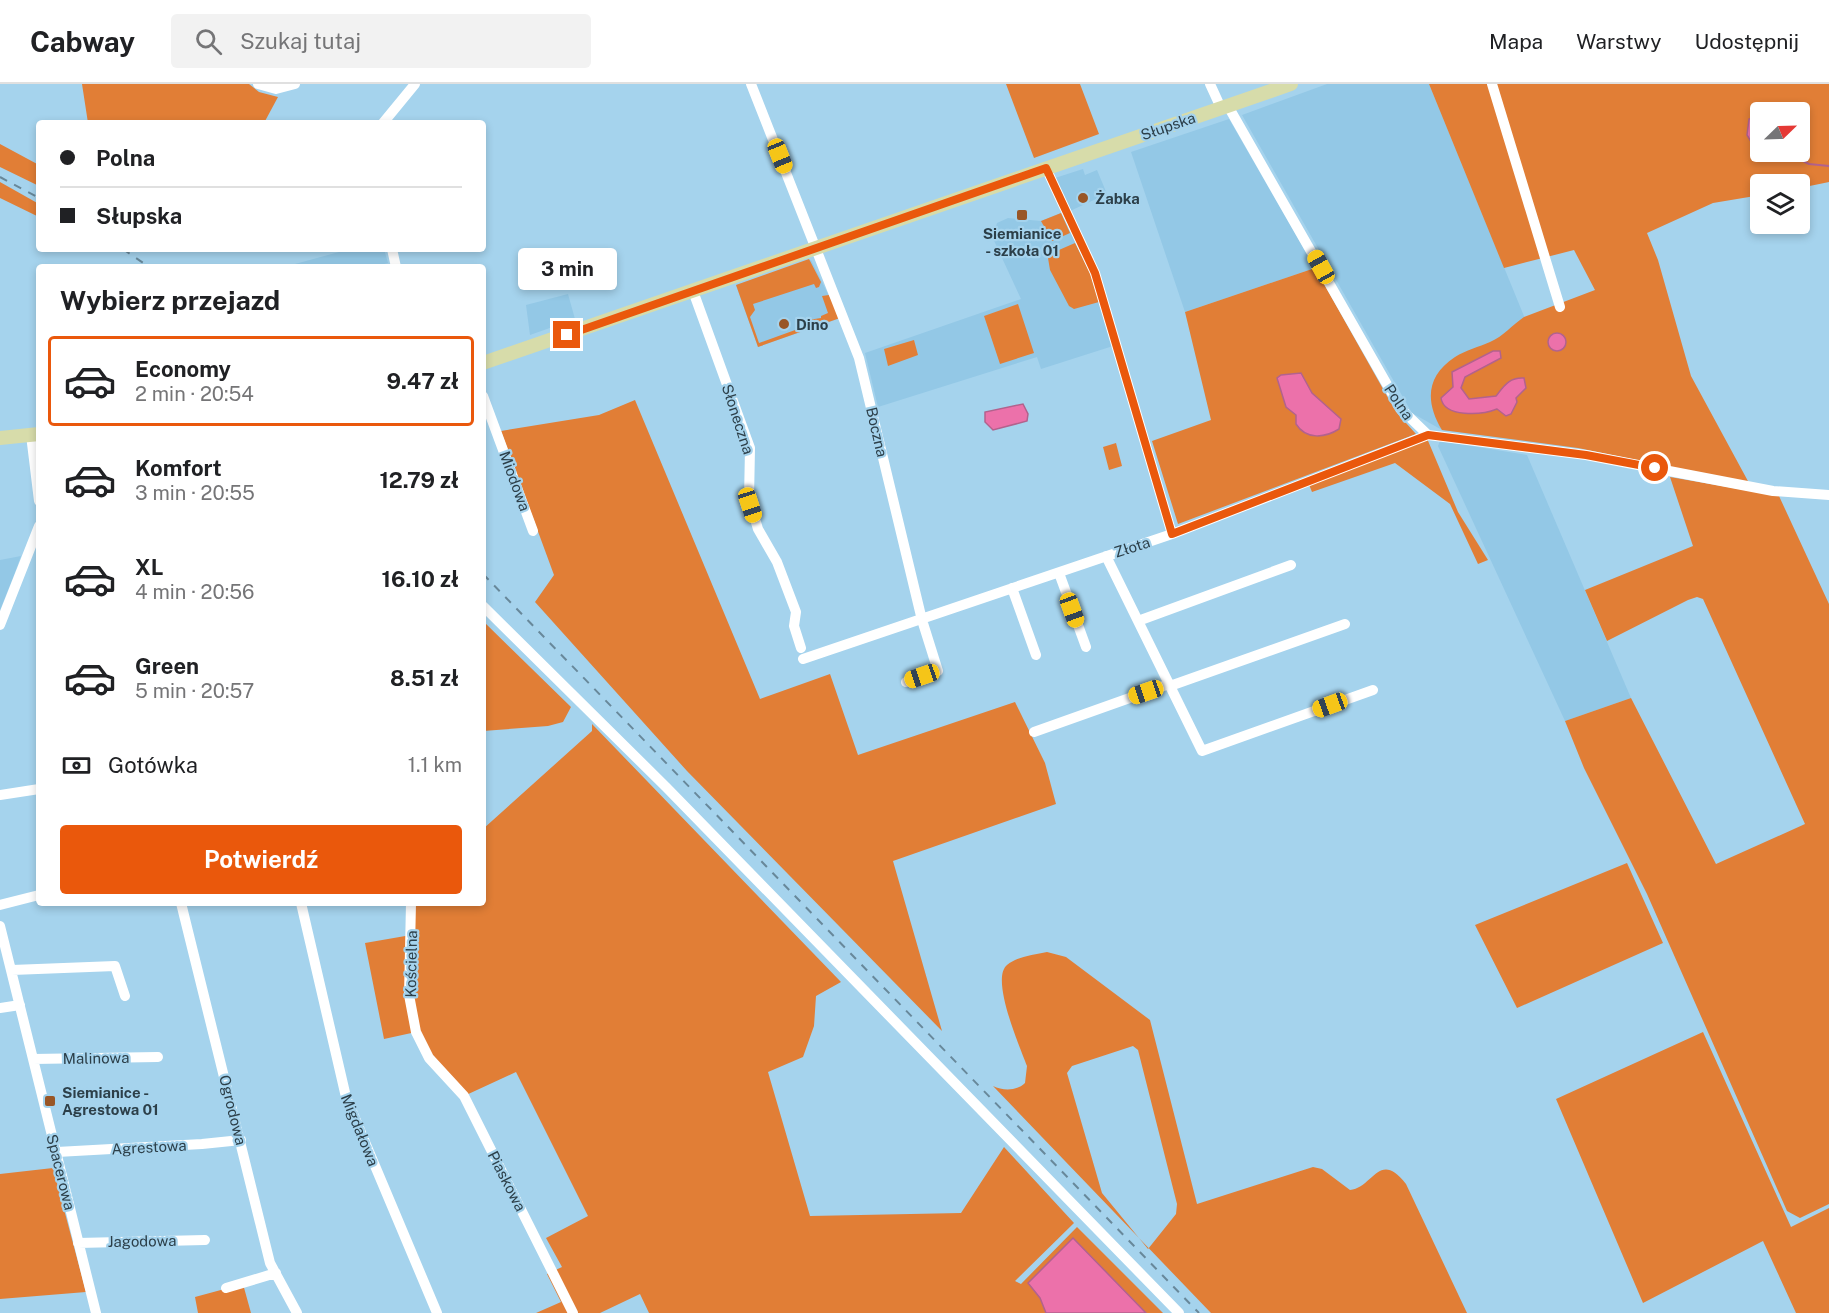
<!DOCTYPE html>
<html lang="pl">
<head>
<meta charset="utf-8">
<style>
	:root { --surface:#fff; --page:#f2f2f2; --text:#202124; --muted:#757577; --line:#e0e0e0; --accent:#ea580c }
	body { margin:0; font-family:"Public Sans",sans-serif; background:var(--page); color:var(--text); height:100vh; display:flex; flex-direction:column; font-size:22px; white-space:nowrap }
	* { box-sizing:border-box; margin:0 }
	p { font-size:20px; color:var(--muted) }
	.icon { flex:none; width:33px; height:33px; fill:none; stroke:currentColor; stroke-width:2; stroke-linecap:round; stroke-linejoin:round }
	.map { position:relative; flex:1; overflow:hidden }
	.drawer { position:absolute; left:36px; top:180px; width:450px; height:642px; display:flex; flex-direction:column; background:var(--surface); border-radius:6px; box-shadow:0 3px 9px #0003 }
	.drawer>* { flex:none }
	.top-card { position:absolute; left:36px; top:36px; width:450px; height:132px; border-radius:6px; box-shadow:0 3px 9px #0003; display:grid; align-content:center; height:132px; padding:0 24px; background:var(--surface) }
	.needle { width:39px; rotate:67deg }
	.controls { position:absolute; left:1750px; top:18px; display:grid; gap:12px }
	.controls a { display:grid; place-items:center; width:60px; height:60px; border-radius:6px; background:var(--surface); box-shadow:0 3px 9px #0003; font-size:30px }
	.end { position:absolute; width:27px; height:27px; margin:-14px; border:8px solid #ea580c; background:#fff; box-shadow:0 0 0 3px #fff }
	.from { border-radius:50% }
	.bubble { position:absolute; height:42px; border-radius:6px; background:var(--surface); box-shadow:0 3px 9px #0003; font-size:20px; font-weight:700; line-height:42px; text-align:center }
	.car { position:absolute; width:18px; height:36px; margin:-18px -9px; border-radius:8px; box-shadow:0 0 4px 2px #0007; background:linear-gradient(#f5c518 24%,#345 0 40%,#f5c518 0 76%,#345 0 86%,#f5c518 0) }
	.top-card b { display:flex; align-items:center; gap:21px; height:57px; font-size:22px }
	.top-card b+b { border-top:2px solid var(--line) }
	.top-card i { width:15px; height:15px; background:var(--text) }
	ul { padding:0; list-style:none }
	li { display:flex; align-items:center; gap:18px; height:90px; margin:0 12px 9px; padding:0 12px; border:3px solid transparent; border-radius:6px }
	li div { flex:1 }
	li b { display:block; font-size:22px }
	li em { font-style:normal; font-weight:700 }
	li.current { border-color:var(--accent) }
	li>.icon { width:54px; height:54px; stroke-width:1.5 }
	h2 { padding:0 24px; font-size:27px; line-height:72px }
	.pay { display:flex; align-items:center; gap:15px; height:66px; padding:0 24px; font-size:22px }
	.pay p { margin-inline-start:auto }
	.cta { display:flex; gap:12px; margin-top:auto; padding:12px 24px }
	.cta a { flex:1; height:69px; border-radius:6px; background:var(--accent); color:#fff; font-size:24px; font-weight:700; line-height:69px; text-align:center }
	header { display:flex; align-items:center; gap:36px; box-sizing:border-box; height:84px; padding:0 30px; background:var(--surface); border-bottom:2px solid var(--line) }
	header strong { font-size:28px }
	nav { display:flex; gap:33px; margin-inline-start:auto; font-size:21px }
	.search { width:420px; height:54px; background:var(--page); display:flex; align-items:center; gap:15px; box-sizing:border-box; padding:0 21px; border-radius:6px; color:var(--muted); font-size:22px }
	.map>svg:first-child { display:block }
</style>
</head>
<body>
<header>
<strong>Cabway</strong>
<div class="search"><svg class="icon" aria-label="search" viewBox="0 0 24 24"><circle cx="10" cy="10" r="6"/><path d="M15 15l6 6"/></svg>Szukaj tutaj</div>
<nav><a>Mapa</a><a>Warstwy</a><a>Udostępnij</a></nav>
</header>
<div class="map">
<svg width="1829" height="1229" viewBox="0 0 1829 1229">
	<rect width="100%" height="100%" fill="#a5d3ed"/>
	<path fill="#93c8e6" d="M 1327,0 L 1429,0 L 1578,364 L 1442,346 L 1412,329 L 1242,31 Z
		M 1229,35 L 1315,184 L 1185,228 L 1131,68 Z
		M 1083,85 L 1085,91 L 1097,86 L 1107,110 L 1070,127 L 1055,94 Z
		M 1061,129 L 1090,189 L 1113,262 L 1041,285 L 1037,273 L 878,323 L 865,269 L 1021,215 L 990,148 L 995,146 L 997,139 L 1008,134 L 1041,137 Z
		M 350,165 L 384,165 L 388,179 L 373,183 L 296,183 L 295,180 Z
		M 811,176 L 840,234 L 758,263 L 736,201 Z
		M 568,210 L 575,235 L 530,251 L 526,221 Z
		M 1440,357 L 1527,371 L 1631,614 L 1565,637 L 1438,362 Z
		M 21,472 L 14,491 L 0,526 L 0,476 Z"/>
	<path fill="#e17e36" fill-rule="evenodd" d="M 82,0 L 249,0 L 259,8 L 278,13 L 264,39 L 88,39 Z
		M 1006,0 L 1080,0 L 1099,50 L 1034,74 Z
		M 1429,0 L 1829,0 L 1829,98 L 1800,104 L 1800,100 L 1761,100 L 1761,111 L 1713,119 L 1647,149 L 1658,176 L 1691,292 L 1749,399 L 1578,364 L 1442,346 C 1425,318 1426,292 1455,273 C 1466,266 1479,263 1490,258 C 1504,252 1512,241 1524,233 L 1595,206 L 1574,166 L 1504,184 ZM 1761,28 L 1800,28 L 1800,68 L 1761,68 Z
		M 0,60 L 39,81 L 39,102 L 0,83 Z
		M 0,98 L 39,120 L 39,133 L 0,114 Z
		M 1061,129 L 1070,149 L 1052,157 L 1041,137 Z
		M 1075,159 L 1090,189 L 1099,218 L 1074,225 L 1069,222 L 1050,186 L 1048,174 L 1052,169 Z
		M 809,175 L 821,198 L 819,203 L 816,204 L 814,200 L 753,220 L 755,226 L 750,233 L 759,259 L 809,241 L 808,236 L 821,234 L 821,232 L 828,229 L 822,212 L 829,211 L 840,234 L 758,263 L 736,201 Z
		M 1315,184 L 1396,328 L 1416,350 L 1178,440 L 1152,357 L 1211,336 L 1185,228 Z
		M 1018,220 L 1034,269 L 1000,280 L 984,232 Z
		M 914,256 L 918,271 L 888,282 L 884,265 Z
		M 635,316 L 760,615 L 830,590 L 858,671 L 1015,618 L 1045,679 L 1056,720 L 893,777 L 942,947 L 687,687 L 535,518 L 554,491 L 501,347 L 599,331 Z
		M 1426,352 L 1458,428 L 1488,476 L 1478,480 L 1450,420 L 1395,379 L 1312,408 L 1308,398 Z
		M 1116,359 L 1122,382 L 1109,386 L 1103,363 Z
		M 1670,393 L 1779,412 L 1829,520 L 1829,1120 L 1800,1134 L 1787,1127 L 1647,810 L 1584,684 L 1565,637 L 1631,614 L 1716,780 L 1805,740 L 1703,515 L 1697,513 L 1688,516 L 1607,557 L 1585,506 L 1693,462 Z
		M 483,537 L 571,623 L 563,638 L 548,642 L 483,647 Z
		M 592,640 L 841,898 L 816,912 L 814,942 L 803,973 L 768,988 L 810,1132 L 961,1129 L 1004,1063 L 1074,1139 L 1015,1197 L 1021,1200 L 1077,1143 L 1163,1229 L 649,1229 L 640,1210 L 600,1229 L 536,1229 L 561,1218 L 547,1190 L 562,1183 L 546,1154 L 588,1132 L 516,988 L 464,1012 L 443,990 L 416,948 L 384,955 L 365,859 L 411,851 L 411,819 L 483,819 L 483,745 L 592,647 Z
		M 1627,779 L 1663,859 L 1517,924 L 1475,841 Z
		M 1047,868 L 1066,873 L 1150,936 L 1197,1120 L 1313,1083 L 1322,1085 L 1350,1106 C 1373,1104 1379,1065 1406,1100 L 1467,1229 L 1211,1229 L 993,1002 C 1003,1007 1017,1007 1025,999 L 1027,982 C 1020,963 990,895 1007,881 C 1018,872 1034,871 1047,868 ZM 1133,962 L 1138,966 L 1177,1120 L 1176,1130 L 1148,1165 L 1102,1109 L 1067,989 L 1072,982 Z
		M 1703,948 L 1791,1143 L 1829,1124 L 1829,1229 L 1796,1229 L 1763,1157 L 1643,1219 L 1556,1015 Z
		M 53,1084 L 86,1208 L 0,1215 L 0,1090 Z
		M 243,1200 L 251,1229 L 198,1229 L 195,1213 Z"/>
	<path fill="#ec71aa" stroke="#b2628d" stroke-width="1.5" d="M 1757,33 L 1761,38 L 1761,61 L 1753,61 L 1747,51 L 1749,35 Z
		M1548 258a9 9 0 1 1 18 0a9 9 0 1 1-18 0Z
		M 1493,267 L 1500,267 L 1501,274 L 1465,293 L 1461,304 L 1469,315 L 1496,312 C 1504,302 1509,293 1524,294 L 1526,304 L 1516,314 L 1517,318 L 1511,330 L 1506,332 L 1497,325 C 1482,331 1444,334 1441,314 L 1453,303 L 1452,288 Z
		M 1301,289 L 1312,309 L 1341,335 L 1339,345 C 1325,354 1306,356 1296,340 L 1296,331 L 1286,323 L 1277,294 L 1281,291 Z
		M 1023,320 L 1028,330 L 1027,337 L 993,346 L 985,338 L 985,328 Z
		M 1073,1154 L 1146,1229 L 1046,1229 L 1040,1214 L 1028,1199 Z"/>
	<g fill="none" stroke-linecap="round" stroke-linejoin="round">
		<path stroke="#b2628d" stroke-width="2" d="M 1785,68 L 1809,80 L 1829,82"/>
		<path stroke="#fff" stroke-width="10" d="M 258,0 L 276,5 L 295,0
			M 751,0 L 859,274 L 922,536 L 938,587 L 906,598
			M 1210,0 L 1221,24
			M 1492,0 L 1560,223
			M 1228,22 L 1401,325 L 1428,351 L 1586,371 L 1773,407 L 1829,411
			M 383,39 L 415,0
			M 1046,84 L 1095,189 L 1172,450
			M 392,165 L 396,183
			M 693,207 L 750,364 L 749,415 L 758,445 L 777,478 L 796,528 L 794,542 L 801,564
			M 483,312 L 533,447
			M 31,351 L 39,417
			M 1106,472 L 1202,667 L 1373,606
			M 1059,489 L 1086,563
			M 1012,504 L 1036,571
			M 483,522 L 666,703 L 1179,1229
			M 1138,537 L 1291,481
			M 0,541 L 39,442
			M 803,575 L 1172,450 L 1428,351
			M 1170,602 L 1345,540
			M 1034,648 L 1169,600
			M 0,711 L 39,705
			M 181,819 L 270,1179 L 297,1229
			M 301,819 L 346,1013 L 437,1229
			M 411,819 L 409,911 L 416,948 L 429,974 L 464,1012 L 573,1229
			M 0,821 L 39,811
			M 0,842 L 96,1229
			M 12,886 L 115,882 L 125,912
			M 0,924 L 20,921
			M 33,975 L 158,973
			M 57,1068 L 202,1060 L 241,1056
			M 78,1159 L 205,1156
			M 226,1204 L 276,1189"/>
		<path stroke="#d7dcaa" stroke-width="14" d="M 483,279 L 1291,0
			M 0,354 L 39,350"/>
		<path stroke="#68889a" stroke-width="2" stroke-dasharray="8 8" stroke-linecap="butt" d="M 0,93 L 39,114
			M 123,165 L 149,183
			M 483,490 L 1199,1229"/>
	</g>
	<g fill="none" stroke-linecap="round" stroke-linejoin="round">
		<path stroke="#ea580c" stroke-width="8" d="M 567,251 L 1046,84 L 1095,189 L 1172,450 L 1428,351 L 1586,371 L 1655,384"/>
	</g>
	<g fill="#995626" stroke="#a5d3ed" stroke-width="2">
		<circle cx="1083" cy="114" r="6"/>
		<rect x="1016" y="125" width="12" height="12" rx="3"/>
		<circle cx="784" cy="240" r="6"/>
		<rect x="44" y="1011" width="12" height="12" rx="3"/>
	</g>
	<g text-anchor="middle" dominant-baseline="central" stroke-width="4.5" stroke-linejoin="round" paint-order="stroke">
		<g font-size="15" fill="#2c3f49" stroke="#a5d3ed">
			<text transform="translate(1168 42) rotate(-19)">Słupska</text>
			<text transform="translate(1399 318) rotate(56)">Polna</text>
			<text transform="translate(738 335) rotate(72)">Słoneczna</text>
			<text transform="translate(877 348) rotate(77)">Boczna</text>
			<text transform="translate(515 397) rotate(70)">Miodowa</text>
			<text transform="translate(1132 463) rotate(-18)">Złota</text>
			<text transform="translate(411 880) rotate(-89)">Kościelna</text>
			<text transform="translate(96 974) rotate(-1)">Malinowa</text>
			<text transform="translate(233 1026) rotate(76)">Ogrodowa</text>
			<text transform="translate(360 1046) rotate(68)">Migdałowa</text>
			<text transform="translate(149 1063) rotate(-3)">Agrestowa</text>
			<text transform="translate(61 1088) rotate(76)">Spacerowa</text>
			<text transform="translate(507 1097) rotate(63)">Piaskowa</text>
			<text transform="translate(142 1157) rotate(-1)">Jagodowa</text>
		</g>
		<g font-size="15" font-weight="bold" fill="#2c3f49" stroke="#a5d3ed" text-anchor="start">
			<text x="1095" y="114">Żabka</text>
			<text x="1022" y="149" text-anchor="middle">Siemianice<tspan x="1022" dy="17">- szkoła 01</tspan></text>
			<text x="796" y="240">Dino</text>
			<text x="62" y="1008">Siemianice -<tspan x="62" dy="17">Agrestowa 01</tspan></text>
		</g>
	</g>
</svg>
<div class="controls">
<a><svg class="needle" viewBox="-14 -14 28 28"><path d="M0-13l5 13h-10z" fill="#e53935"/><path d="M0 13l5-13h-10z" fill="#757577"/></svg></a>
<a><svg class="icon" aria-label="layers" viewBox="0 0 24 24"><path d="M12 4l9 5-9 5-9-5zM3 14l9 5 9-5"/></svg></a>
</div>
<i class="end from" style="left:1655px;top:384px"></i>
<i class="end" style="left:567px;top:251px"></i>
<div class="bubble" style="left:518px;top:164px;width:99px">3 min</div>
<i class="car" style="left:780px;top:72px;rotate:158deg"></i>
<i class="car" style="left:1321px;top:183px;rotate:331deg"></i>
<i class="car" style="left:750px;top:421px;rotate:162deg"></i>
<i class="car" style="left:1072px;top:526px;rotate:160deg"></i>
<i class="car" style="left:922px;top:592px;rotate:251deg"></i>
<i class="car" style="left:1146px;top:608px;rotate:251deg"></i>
<i class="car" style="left:1330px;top:621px;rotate:250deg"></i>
<div class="top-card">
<b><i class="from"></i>Polna</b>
<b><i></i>Słupska</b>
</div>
<section class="drawer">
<h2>Wybierz przejazd</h2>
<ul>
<li class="current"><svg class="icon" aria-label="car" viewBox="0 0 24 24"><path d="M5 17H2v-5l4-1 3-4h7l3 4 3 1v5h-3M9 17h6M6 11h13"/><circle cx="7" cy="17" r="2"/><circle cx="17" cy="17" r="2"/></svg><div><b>Economy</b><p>2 min · 20:54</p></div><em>9.47 zł</em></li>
<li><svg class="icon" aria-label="car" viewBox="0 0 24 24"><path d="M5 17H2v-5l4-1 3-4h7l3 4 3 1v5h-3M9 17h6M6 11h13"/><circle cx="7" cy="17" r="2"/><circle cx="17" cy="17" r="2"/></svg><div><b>Komfort</b><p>3 min · 20:55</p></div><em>12.79 zł</em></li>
<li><svg class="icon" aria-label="car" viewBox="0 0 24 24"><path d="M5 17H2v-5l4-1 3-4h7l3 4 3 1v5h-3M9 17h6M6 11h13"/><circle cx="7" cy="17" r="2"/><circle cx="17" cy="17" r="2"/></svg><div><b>XL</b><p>4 min · 20:56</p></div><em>16.10 zł</em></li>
<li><svg class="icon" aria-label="car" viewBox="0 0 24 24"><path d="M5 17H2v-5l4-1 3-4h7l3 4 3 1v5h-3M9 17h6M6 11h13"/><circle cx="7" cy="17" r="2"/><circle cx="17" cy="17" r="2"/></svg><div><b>Green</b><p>5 min · 20:57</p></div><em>8.51 zł</em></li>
</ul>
<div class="pay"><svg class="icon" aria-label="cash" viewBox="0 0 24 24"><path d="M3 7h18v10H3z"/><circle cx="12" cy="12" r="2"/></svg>Gotówka<p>1.1 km</p></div>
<div class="cta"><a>Potwierdź</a></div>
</section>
</div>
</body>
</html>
